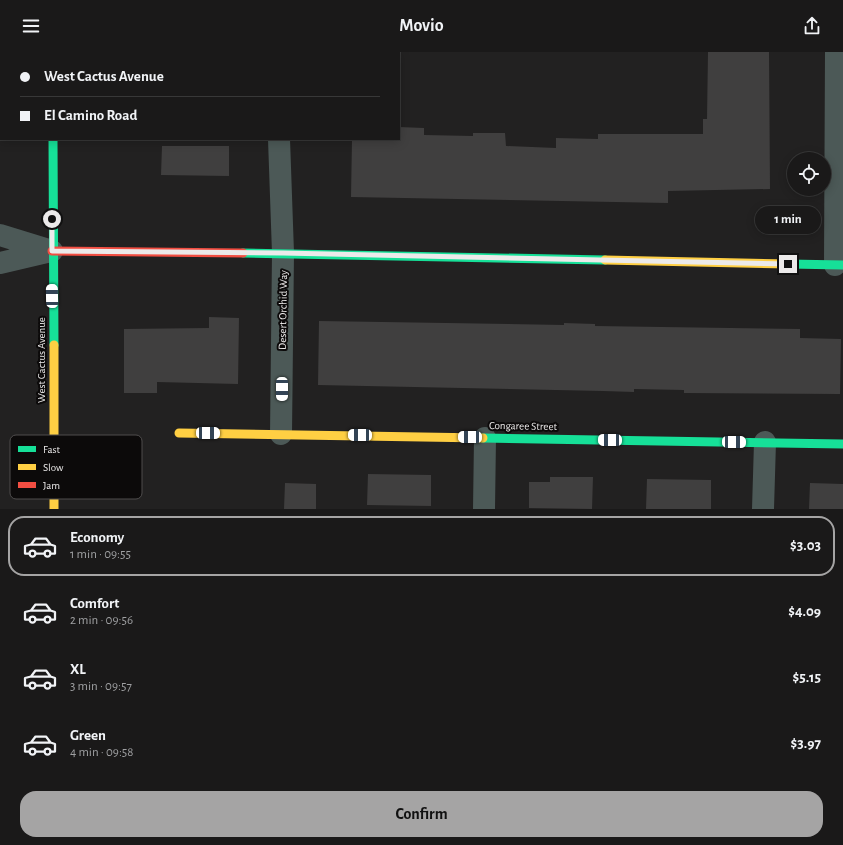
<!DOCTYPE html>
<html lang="en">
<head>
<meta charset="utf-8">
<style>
	:root { --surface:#1a1919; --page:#232222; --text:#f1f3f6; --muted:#9fa0a2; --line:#383838; --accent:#a5a4a4 }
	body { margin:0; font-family:"Alegreya Sans",sans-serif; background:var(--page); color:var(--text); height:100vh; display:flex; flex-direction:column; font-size:15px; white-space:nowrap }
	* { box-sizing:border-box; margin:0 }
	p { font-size:13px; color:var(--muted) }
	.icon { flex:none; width:22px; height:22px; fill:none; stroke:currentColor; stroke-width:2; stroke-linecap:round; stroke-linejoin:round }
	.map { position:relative; height:457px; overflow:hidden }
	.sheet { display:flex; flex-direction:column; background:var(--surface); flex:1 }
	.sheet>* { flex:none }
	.top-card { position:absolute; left:0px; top:0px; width:400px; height:88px; box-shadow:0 2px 10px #0003,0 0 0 1px var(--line); display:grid; align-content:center; height:88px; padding:0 20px; background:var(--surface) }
	.tools { position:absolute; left:787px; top:100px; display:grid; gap:8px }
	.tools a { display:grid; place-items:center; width:44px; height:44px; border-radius:50%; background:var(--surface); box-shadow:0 2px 10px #0003,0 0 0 1px var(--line); font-size:20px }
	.end { position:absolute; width:18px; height:18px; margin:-9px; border:5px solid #eceaea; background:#111; box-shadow:0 0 0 2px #111 }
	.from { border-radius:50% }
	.bubble { position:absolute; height:28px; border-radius:14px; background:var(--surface); box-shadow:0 2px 10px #0003,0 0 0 1px var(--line); font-size:13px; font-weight:700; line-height:28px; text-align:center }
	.car { position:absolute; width:12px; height:24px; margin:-12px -6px; border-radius:5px; box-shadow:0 0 3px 1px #0007; background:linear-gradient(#fff 24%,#345 0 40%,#fff 0 76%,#345 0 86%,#fff 0) }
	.top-card b { display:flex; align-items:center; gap:14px; height:38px; font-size:15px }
	.top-card b+b { border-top:1px solid var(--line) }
	.top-card i { width:10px; height:10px; background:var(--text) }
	ul { padding:7px 0 0; list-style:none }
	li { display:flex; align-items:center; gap:12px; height:60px; margin:0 8px 6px; padding:0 12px; border:2px solid transparent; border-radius:16px }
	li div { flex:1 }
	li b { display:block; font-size:15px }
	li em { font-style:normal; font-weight:700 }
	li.active { border-color:var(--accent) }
	li>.icon { width:36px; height:36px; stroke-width:1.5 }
	.action { display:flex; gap:8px; margin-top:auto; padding:8px 20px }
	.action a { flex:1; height:46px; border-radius:16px; background:var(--accent); color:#111; font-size:16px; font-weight:700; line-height:46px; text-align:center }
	header { display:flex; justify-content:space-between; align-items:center; height:52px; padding:0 20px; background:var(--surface); font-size:18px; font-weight:700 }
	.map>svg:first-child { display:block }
</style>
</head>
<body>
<header><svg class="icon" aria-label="menu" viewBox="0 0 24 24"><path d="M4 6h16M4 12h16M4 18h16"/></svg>Movio<svg class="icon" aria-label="share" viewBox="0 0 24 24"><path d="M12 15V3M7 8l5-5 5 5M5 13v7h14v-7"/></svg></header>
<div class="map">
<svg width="843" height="457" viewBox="0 0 843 457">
	<rect width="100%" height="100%" fill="#222121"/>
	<path fill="#403f3f" d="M 708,0 L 769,0 L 770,137 L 668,139 L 668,151 L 351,145 L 352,87 L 399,87 L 399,75 L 424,76 L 424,83 L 473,84 L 473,81 L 505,81 L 506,94 L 556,96 L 556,86 L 598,87 L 598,82 L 703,82 L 703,67 L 707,67 Z
		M 162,94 L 229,94 L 229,124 L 161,123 Z
		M 209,265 L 239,266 L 238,332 L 157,330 L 157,341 L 124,341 L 124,277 L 209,276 Z
		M 319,269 L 564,273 L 564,271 L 595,272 L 595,274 L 800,277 L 800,286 L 841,287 L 840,342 L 684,341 L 684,338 L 634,337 L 634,340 L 603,339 L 318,333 Z
		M 368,422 L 431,423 L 431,454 L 367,453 Z
		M 550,425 L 593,425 L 592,457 L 529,456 L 529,430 L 550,430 Z
		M 647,427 L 711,428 L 711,457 L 646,457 Z
		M 285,431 L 316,432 L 316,457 L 284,457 Z
		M 810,431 L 843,432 L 843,457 L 809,457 Z"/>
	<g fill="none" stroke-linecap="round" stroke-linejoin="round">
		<path stroke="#4c5957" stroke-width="22" d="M 265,0 L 265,1
			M 279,87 L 283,201 L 281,382
			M 0,183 L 52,199
			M 0,211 L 51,199
			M 835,213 L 836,0
			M 484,457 L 485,386
			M 763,457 L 765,390"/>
		<path stroke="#16e098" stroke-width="9" d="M 53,87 L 54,293
			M 243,201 L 605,208
			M 789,212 L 843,213
			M 483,386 L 843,392"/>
		<path stroke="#ffcf43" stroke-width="9" d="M 53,0 L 53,1
			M 605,208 L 789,212
			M 54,293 L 54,457
			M 179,381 L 483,386"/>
		<path stroke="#f24e42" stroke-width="9" d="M 52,199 L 243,201"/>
	</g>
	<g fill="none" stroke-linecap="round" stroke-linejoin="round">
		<path stroke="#eceaea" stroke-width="5" d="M 52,167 L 52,199 L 283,201 L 788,212"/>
	</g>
	<g text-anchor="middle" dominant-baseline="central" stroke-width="4" stroke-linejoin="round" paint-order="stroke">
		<g font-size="11" fill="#eceaea" stroke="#0c0a0a">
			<text transform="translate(283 258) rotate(-89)">Desert Orchid Way</text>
			<text transform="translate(41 308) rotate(-90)">West Cactus Avenue</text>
			<text transform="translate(523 374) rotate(1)">Congaree Street</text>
		</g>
	</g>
	<rect x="10" y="383" width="132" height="64" rx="6" fill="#0c0a0a" stroke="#4f4d4d" stroke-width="1"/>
	<rect x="18" y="394" width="18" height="6" fill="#16e098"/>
	<rect x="18" y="412" width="18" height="6" fill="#ffcf43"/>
	<rect x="18" y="430" width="18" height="6" fill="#f24e42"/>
	<g font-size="11" fill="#eceaea">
		<text x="43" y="401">Fast</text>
		<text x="43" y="419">Slow</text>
		<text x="43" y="437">Jam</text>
	</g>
</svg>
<div class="tools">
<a><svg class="icon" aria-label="locate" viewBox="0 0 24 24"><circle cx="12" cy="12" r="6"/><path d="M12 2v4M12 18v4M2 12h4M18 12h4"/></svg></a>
</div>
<i class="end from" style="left:52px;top:167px"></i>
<i class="end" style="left:788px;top:212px"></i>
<div class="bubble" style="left:755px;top:154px;width:66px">1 min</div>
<i class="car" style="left:52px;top:244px;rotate:359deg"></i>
<i class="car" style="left:282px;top:337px;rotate:180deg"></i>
<i class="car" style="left:208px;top:381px;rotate:91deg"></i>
<i class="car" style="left:360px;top:383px;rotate:271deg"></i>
<i class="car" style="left:470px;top:385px;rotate:271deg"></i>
<i class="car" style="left:610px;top:388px;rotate:271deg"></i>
<i class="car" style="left:734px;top:390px;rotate:91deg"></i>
<div class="top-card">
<b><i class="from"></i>West Cactus Avenue</b>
<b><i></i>El Camino Road</b>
</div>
</div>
<section class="sheet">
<ul>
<li class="active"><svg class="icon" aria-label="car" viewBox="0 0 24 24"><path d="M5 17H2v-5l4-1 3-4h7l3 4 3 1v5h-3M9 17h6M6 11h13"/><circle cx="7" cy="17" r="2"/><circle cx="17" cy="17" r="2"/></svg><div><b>Economy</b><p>1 min · 09:55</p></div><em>$3.03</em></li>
<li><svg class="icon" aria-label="car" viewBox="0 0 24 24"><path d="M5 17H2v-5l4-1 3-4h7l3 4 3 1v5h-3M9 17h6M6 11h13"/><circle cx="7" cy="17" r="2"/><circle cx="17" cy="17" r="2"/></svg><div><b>Comfort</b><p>2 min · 09:56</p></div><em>$4.09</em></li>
<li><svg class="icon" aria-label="car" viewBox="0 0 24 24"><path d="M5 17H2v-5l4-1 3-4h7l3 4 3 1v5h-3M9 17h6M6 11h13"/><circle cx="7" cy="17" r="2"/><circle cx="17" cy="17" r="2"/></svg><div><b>XL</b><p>3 min · 09:57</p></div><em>$5.15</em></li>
<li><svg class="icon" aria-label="car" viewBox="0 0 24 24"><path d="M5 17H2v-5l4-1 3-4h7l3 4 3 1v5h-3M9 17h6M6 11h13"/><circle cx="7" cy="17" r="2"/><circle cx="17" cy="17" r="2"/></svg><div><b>Green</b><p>4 min · 09:58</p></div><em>$3.97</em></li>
</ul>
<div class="action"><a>Confirm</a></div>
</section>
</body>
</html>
